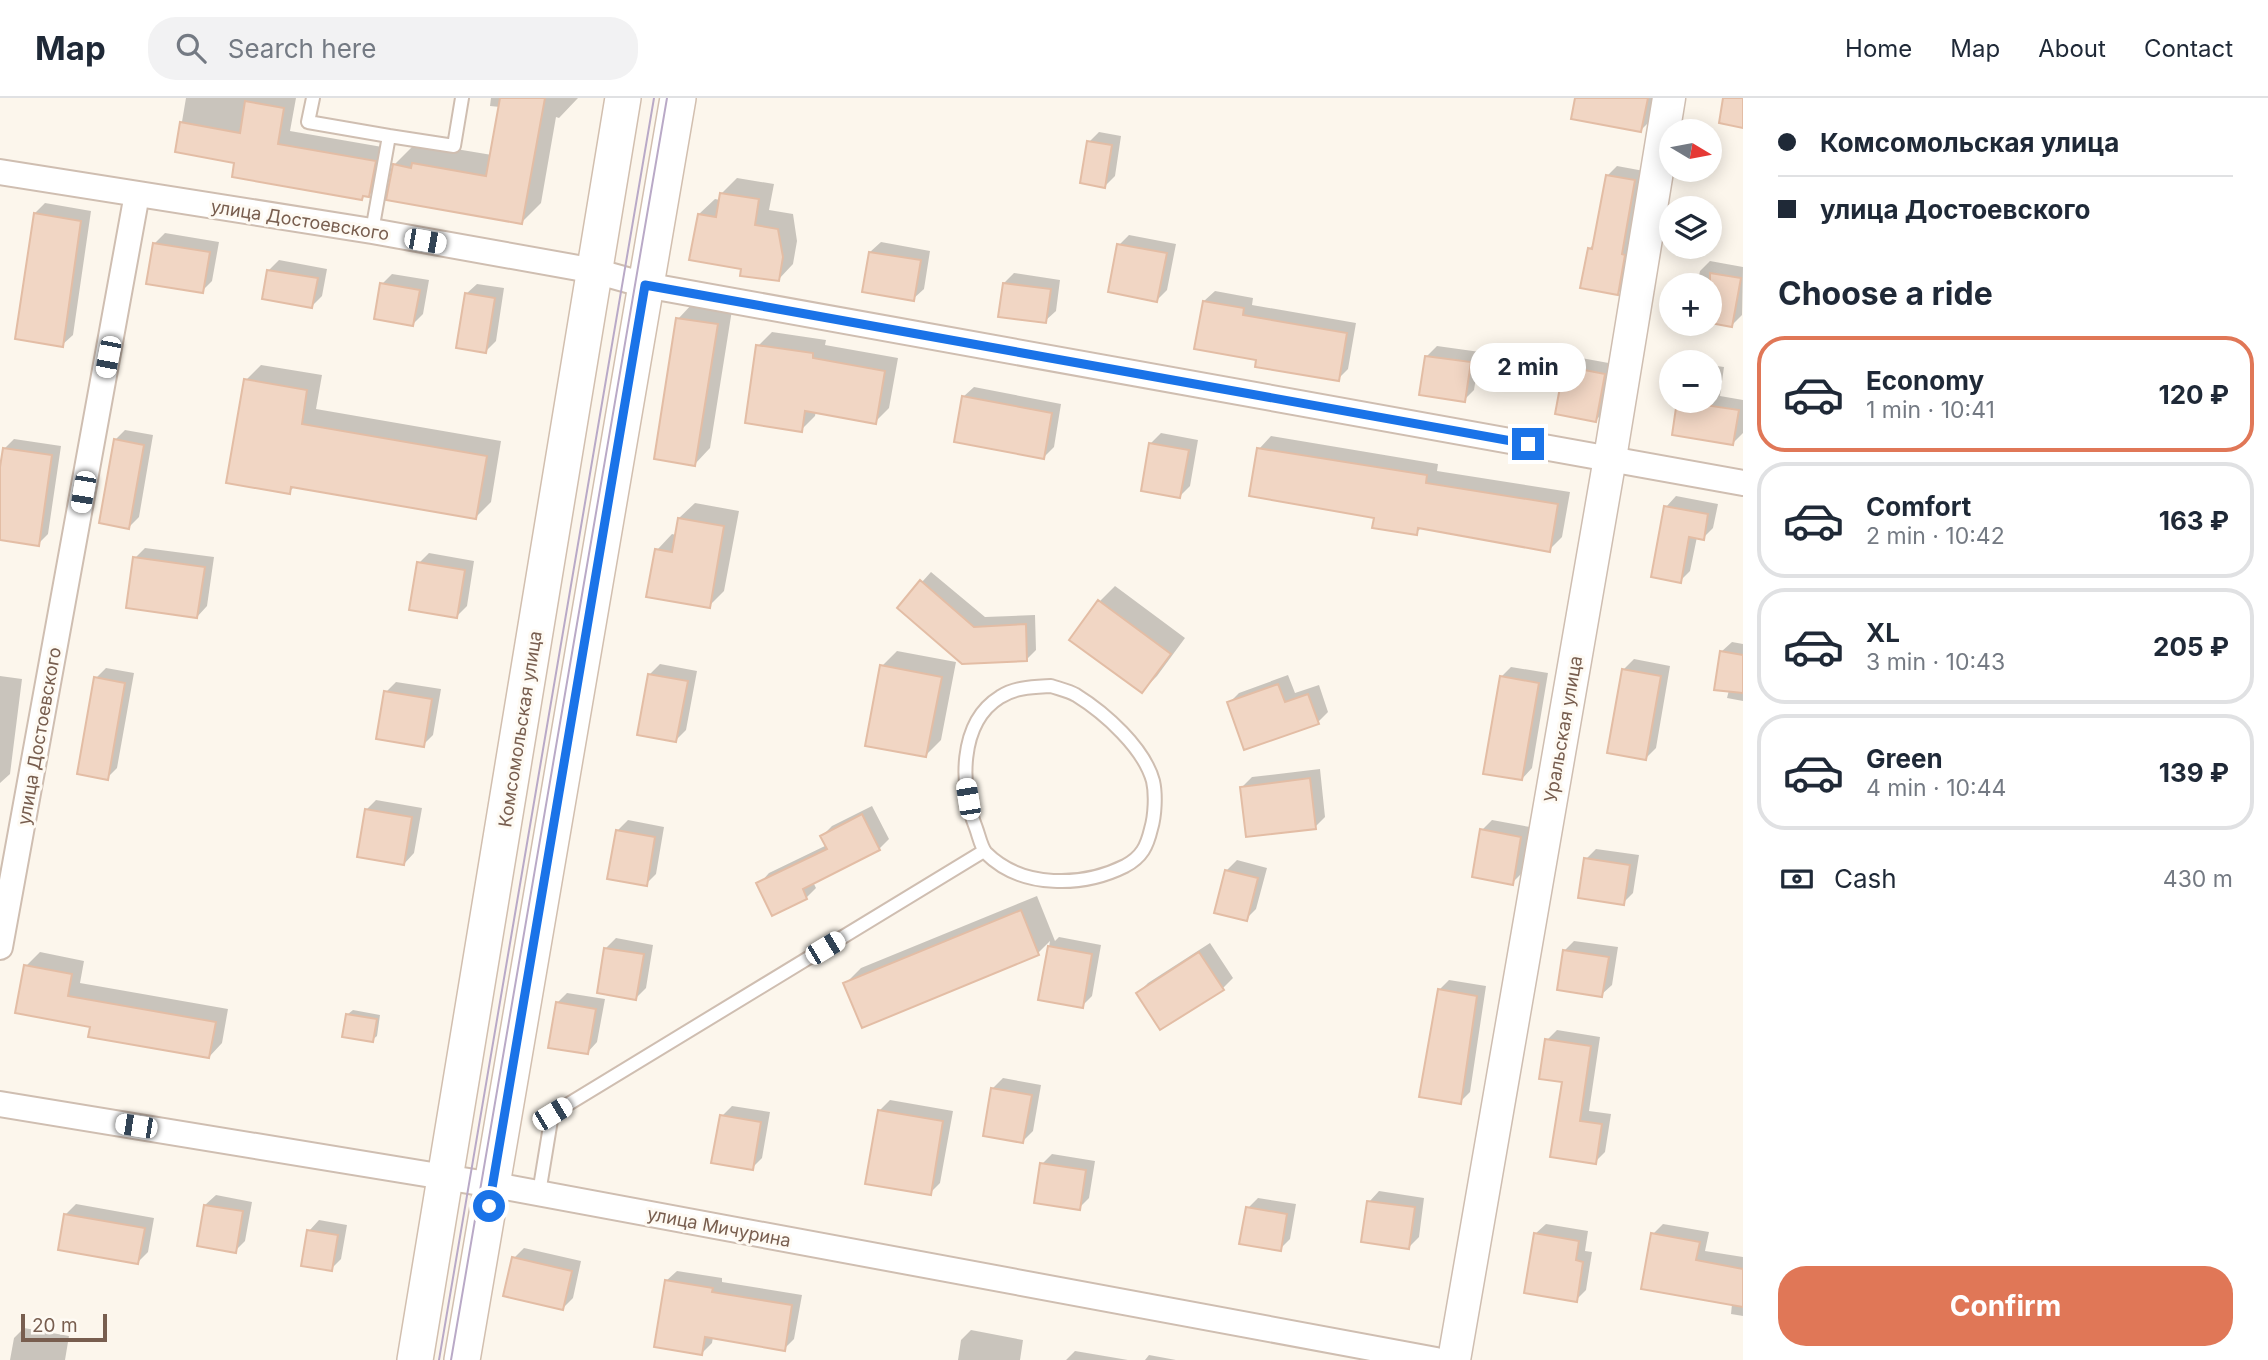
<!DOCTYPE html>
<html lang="en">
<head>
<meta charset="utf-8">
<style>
	:root { --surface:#fff; --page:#f2f2f3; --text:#1f2937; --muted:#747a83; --line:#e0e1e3; --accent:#e07757 }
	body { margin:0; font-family:Inter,sans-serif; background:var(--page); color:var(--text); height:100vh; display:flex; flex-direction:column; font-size:26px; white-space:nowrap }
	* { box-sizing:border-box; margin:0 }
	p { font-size:23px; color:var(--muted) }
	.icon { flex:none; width:38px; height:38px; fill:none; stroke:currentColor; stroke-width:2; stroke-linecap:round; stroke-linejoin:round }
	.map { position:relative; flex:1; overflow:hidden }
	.drawer { display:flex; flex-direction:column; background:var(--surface); width:525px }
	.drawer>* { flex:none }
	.guide { display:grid; align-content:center; height:154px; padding:0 35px; background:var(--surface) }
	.needle { width:46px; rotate:100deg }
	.controls { position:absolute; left:1659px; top:21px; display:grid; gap:14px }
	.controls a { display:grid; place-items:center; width:63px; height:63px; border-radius:50%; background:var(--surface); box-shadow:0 4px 18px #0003; font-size:35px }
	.scale { position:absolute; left:21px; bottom:18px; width:86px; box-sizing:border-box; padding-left:7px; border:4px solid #785e4f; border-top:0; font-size:19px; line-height:24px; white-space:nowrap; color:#785e4f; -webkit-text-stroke:5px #fefaf3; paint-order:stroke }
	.end { position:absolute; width:32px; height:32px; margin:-16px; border:9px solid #1a73e8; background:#fff; box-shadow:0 0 0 4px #fff }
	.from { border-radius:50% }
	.bubble { position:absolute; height:49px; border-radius:24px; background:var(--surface); box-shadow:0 4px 18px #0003; font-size:23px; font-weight:700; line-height:49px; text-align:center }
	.car { position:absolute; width:21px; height:42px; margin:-21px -10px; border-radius:9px; box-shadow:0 0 5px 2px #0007; background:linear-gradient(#fff 24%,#345 0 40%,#fff 0 76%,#345 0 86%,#fff 0) }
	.guide b { display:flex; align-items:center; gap:24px; height:66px; font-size:26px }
	.guide b+b { border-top:2px solid var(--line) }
	.guide i { width:18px; height:18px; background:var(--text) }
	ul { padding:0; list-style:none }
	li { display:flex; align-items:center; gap:21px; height:116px; margin:0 14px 10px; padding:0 21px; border:4px solid var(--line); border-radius:28px }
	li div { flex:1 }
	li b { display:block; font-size:26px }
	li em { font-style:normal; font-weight:700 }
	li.active { border-color:var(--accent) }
	li>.icon { width:63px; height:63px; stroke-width:1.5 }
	h2 { padding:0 35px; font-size:32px; line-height:84px }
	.pay { display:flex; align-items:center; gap:18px; height:77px; padding:0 35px; font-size:26px }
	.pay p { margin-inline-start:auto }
	.action { display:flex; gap:14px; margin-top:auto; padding:14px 35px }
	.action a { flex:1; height:80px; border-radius:28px; background:var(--accent); color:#fff; font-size:28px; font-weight:700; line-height:80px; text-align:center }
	header { display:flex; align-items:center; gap:42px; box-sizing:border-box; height:98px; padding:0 35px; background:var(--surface); border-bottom:2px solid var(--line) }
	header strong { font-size:33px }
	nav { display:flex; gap:38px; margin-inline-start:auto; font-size:24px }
	.search { width:490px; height:63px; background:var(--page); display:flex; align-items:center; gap:18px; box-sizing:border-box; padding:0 24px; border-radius:28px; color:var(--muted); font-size:26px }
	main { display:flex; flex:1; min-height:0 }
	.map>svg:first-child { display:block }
</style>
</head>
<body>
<header>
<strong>Map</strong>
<div class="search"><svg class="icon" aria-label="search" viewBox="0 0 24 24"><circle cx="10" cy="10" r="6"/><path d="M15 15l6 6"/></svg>Search here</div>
<nav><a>Home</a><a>Map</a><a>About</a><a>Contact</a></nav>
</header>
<main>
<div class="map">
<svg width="1743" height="1262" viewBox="0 0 1743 1262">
	<rect width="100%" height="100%" fill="#fcf6ec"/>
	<path fill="#0003" d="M 186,0 L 296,0 L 290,33 L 388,50 L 382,84 L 369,97 L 365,97 L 362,100 L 236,63 L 177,53 Z
		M 491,0 L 578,0 L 559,20 L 556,19 L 541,105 L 522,124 L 394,67 L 413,48 L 428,51 L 432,47 L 492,57 L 500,9 L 490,8 Z
		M 1577,0 L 1655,0 L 1651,22 L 1641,32 Z
		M 1099,34 L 1121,38 L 1115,78 L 1105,88 L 1089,44 Z
		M 1617,68 L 1644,73 L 1628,185 L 1618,195 L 1589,151 L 1595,145 L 1607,78 Z
		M 737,80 L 774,86 L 769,112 L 793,116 L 797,143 L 793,166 L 778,182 L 743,169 L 699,116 L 715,101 L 720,102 L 721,96 Z
		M 45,105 L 91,113 L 73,237 L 62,247 L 35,115 Z
		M 165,135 L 219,144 L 212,183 L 202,193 L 155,145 Z
		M 1129,137 L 1176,146 L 1167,192 L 1157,202 L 1119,147 Z
		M 881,144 L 930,153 L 924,191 L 913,201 L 870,154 Z
		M 279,162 L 327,171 L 322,198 L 312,208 L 269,172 Z
		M 1710,163 L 1743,169 L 1742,217 L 1732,227 L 1710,223 L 1710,187 L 1697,187 L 1700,173 Z
		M 1014,175 L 1060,182 L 1056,213 L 1045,223 L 1004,185 Z
		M 392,176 L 429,182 L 423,216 L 413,226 L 382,186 Z
		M 477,186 L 504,190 L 496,243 L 486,253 L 466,196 Z
		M 1215,193 L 1253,200 L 1252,207 L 1356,225 L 1348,271 L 1338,281 L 1258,260 L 1204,203 Z
		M 693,205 L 732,212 L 710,350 L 695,366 L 678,221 Z
		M 772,234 L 826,242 L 825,247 L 898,260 L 889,310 L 875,324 L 816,313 L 815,318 L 801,332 L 758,248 Z
		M 1437,248 L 1480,254 L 1474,292 L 1464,302 L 1427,258 Z
		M 1576,259 L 1614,266 L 1606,312 L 1596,322 L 1565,269 Z
		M 261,267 L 322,277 L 316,311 L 501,343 L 491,404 L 476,419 L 295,388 L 289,394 L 246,282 Z
		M 1710,267 L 1724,269 L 1720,298 L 1743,302 L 1743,335 L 1733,345 L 1674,336 L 1679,303 L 1710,303 Z
		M 974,289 L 1061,306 L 1054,349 L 1044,359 L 963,299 Z
		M 125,332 L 153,337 L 139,419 L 129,429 L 115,342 Z
		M 1161,335 L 1198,342 L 1190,388 L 1180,398 L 1151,345 Z
		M 1271,338 L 1438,366 L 1437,373 L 1570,394 L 1562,439 L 1549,452 L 1422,429 L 1416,435 L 1376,418 L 1259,351 Z
		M 14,341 L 61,348 L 48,436 L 38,446 L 0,440 L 0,381 L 4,351 Z
		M 1676,398 L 1718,406 L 1713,430 L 1703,440 L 1697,439 L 1690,473 L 1680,483 L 1666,409 Z
		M 695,405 L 739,413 L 724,493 L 709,508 L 657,452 L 672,436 L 676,437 L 679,420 Z
		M 145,450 L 214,459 L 207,508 L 197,519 L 135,460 Z
		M 429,455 L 474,463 L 467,508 L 457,518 L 419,465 Z
		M 931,474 L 985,519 L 1035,517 L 1036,552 L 1026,562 L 963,565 L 922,484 Z
		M 1115,488 L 1185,540 L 1157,578 L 1142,593 L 1100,503 Z
		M 1732,544 L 1743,546 L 1743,603 L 1727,600 L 1729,592 L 1721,554 Z
		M 897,553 L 956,564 L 941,642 L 926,657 L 882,568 Z
		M 1634,561 L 1670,568 L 1656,650 L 1646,660 L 1623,572 Z
		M 660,566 L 697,573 L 686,632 L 676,642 L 650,576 Z
		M 1511,569 L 1548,575 L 1532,670 L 1522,681 L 1501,579 Z
		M 106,570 L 134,575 L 117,670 L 107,680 L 96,580 Z
		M 1288,577 L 1295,595 L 1319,587 L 1328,614 L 1318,624 L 1229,605 L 1239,595 Z
		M 0,578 L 22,581 L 10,676 L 0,685 Z
		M 396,584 L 441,591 L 433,637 L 423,647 L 386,594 Z
		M 1320,671 L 1325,719 L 1315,729 L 1242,689 L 1252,679 Z
		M 376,702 L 422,710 L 414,755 L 404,766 L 366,712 Z
		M 872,708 L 889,741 L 879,751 L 813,784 L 816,790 L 806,800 L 759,786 L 769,775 L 827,747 L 822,738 L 832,728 Z
		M 628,722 L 664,729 L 656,776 L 646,786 L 618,732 Z
		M 1492,722 L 1530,729 L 1522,775 L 1512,785 L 1482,732 Z
		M 1596,751 L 1639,757 L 1633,795 L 1623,805 L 1586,761 Z
		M 1237,762 L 1267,770 L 1256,811 L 1246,821 L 1226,773 Z
		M 1037,798 L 1055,843 L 1059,839 L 1101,847 L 1092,898 L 1082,908 L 1040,901 L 1050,843 L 1038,855 L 863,927 L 846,885 L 861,870 Z
		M 616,840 L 653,847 L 646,890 L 636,900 L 606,850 Z
		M 1574,843 L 1618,849 L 1612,887 L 1601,897 L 1564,853 Z
		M 1210,845 L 1233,880 L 1223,890 L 1161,930 L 1138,895 L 1148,885 Z
		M 40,854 L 84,863 L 80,885 L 228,911 L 222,945 L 209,959 L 92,928 L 26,868 Z
		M 1449,882 L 1486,888 L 1470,994 L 1460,1004 L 1439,892 Z
		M 567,895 L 605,901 L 597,944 L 587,955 L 557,905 Z
		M 353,912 L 380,917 L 377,938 L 372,942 L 348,916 Z
		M 1557,932 L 1600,939 L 1589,1013 L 1611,1016 L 1605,1054 L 1595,1064 L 1547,942 Z
		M 1003,980 L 1041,987 L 1033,1033 L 1023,1043 L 993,990 Z
		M 890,1002 L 953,1013 L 940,1085 L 930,1095 L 880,1012 Z
		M 732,1008 L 770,1014 L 762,1060 L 752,1070 L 722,1018 Z
		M 1052,1056 L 1095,1063 L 1089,1100 L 1079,1110 L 1042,1066 Z
		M 1379,1093 L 1424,1100 L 1419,1139 L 1409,1149 L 1369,1104 Z
		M 216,1097 L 252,1104 L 245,1143 L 235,1153 L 205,1107 Z
		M 1258,1100 L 1296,1106 L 1290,1141 L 1280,1151 L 1248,1110 Z
		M 76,1106 L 154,1120 L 148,1154 L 138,1164 L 66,1116 Z
		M 319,1122 L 347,1127 L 341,1161 L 331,1171 L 309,1133 Z
		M 1546,1126 L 1588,1133 L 1585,1153 L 1592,1154 L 1586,1192 L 1576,1202 L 1535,1136 Z
		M 1663,1126 L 1709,1134 L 1705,1153 L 1743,1159 L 1743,1218 L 1731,1216 L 1732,1206 L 1653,1136 Z
		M 524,1150 L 581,1163 L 573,1200 L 563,1210 L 514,1160 Z
		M 677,1173 L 722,1180 L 722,1184 L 802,1197 L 794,1241 L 784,1251 L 713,1239 L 712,1245 L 702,1255 L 666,1183 Z
		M 24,1230 L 69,1238 L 65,1262 L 10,1262 L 14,1240 Z
		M 971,1232 L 1023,1242 L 1020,1262 L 958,1262 L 961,1242 Z
		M 1075,1253 L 1128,1262 L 1066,1262 Z
		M 1149,1257 L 1176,1262 L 1145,1262 Z"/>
	<path fill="#f1d6c4" stroke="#e3bda5" stroke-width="2" d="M 500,0 L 545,0 L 522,126 L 386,102 L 393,66 L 411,70 L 412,65 L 486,78 Z
		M 1575,0 L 1648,0 L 1641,34 L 1571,21 Z
		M 1723,0 L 1743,0 L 1743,30 L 1719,25 Z
		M 245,3 L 284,10 L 278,46 L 376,63 L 369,99 L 363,98 L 362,102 L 232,79 L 234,65 L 175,54 L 180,24 L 240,35 Z
		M 1087,43 L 1112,47 L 1105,90 L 1080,85 Z
		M 1606,77 L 1635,82 L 1622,156 L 1625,157 L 1618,197 L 1580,190 L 1588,150 L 1592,151 Z
		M 720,95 L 759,101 L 755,127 L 778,131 L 783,159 L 779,183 L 740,178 L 741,171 L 689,162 L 698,116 L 716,119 Z
		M 34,115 L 81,123 L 63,249 L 15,241 Z
		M 153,145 L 210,154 L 203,195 L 146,186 Z
		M 1117,146 L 1167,155 L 1157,204 L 1108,194 Z
		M 869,154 L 921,162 L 914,203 L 862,194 Z
		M 267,172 L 318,180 L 312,210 L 262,201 Z
		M 1710,175 L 1741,180 L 1732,229 L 1710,225 Z
		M 380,185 L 420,192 L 413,228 L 374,221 Z
		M 1003,185 L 1051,191 L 1046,225 L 998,219 Z
		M 465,195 L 495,200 L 486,255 L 456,250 Z
		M 1203,203 L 1244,210 L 1243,217 L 1347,235 L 1339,283 L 1255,269 L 1256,262 L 1194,251 Z
		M 676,220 L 718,226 L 695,368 L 654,361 Z
		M 756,247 L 813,255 L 813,260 L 885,273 L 876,326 L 805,313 L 802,334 L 745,325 Z
		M 1425,258 L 1471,264 L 1465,304 L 1419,297 Z
		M 1564,268 L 1605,276 L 1596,324 L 1555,316 Z
		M 244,281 L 307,292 L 302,326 L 487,358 L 476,421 L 291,389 L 290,396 L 226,385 Z
		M 962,298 L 1052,315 L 1044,361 L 954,344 Z
		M 1677,303 L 1711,303 L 1711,308 L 1739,312 L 1733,347 L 1672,337 Z
		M 114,341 L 144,347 L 129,431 L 99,425 Z
		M 1149,345 L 1189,352 L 1180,400 L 1141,393 Z
		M 3,350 L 52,357 L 39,448 L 0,442 L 0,369 Z
		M 1257,350 L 1427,377 L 1426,385 L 1558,406 L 1550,454 L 1418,430 L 1417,437 L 1372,430 L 1374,420 L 1249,398 Z
		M 1664,408 L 1708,416 L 1704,442 L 1689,439 L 1681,485 L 1651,479 Z
		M 678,420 L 724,428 L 710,510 L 646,499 L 655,451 L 672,454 Z
		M 133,459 L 205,469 L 197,520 L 126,510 Z
		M 417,464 L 465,472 L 457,520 L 409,512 Z
		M 920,482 L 974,529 L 1026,526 L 1027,563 L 962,566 L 897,510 Z
		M 1098,502 L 1171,556 L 1142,595 L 1069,542 Z
		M 1720,553 L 1743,557 L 1743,595 L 1714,592 Z
		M 880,567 L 942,579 L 926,659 L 865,648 Z
		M 1622,571 L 1661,578 L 1646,662 L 1607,655 Z
		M 648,576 L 688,583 L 676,644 L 637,637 Z
		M 1500,578 L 1539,585 L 1522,682 L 1483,676 Z
		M 94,579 L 125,585 L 108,682 L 77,676 Z
		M 1278,586 L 1285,604 L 1308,596 L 1319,626 L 1244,652 L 1227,604 Z
		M 384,593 L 432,601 L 424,649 L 376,641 Z
		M 1310,680 L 1316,731 L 1246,739 L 1240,689 Z
		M 365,711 L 412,719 L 404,767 L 357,759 Z
		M 862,716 L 880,752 L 803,791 L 807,801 L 772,818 L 756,785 L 827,751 L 820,738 Z
		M 1480,731 L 1521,739 L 1513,787 L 1472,779 Z
		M 616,732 L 655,739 L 647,788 L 607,781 Z
		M 1584,760 L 1630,767 L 1624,807 L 1578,800 Z
		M 1225,772 L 1258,780 L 1247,823 L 1214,815 Z
		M 1021,812 L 1039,857 L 862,930 L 843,885 Z
		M 1048,848 L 1092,856 L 1083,910 L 1038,902 Z
		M 604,850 L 644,856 L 636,902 L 597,895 Z
		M 1563,852 L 1609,859 L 1602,899 L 1557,892 Z
		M 1199,854 L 1224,892 L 1160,932 L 1136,895 Z
		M 24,867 L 72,876 L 68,898 L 216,924 L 209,960 L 88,939 L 90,929 L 15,915 Z
		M 1438,891 L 1477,898 L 1461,1006 L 1419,999 Z
		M 556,904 L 596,911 L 588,956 L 548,950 Z
		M 346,916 L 377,921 L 373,944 L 342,939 Z
		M 1545,941 L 1591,948 L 1580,1023 L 1602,1026 L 1596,1066 L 1550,1059 L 1562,984 L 1539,981 Z
		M 991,990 L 1032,997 L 1023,1045 L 983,1038 Z
		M 878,1012 L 943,1023 L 931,1097 L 865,1086 Z
		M 720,1017 L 761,1024 L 753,1072 L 711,1065 Z
		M 1040,1065 L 1086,1072 L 1080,1112 L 1034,1105 Z
		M 1367,1103 L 1415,1109 L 1409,1151 L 1361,1144 Z
		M 204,1107 L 243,1113 L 236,1155 L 197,1148 Z
		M 1246,1109 L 1287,1116 L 1281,1153 L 1239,1146 Z
		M 64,1116 L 145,1130 L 138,1166 L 58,1152 Z
		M 307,1132 L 338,1137 L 332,1173 L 301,1168 Z
		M 1534,1135 L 1579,1143 L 1576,1162 L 1583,1164 L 1577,1204 L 1524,1195 Z
		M 1651,1135 L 1700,1144 L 1696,1162 L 1743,1171 L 1743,1209 L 1641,1191 Z
		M 512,1159 L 572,1173 L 563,1212 L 503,1198 Z
		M 665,1182 L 713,1190 L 712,1194 L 792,1207 L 785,1253 L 705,1239 L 702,1257 L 654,1249 Z"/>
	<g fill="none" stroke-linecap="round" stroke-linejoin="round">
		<g stroke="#cfbeb1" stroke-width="16">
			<path id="service" d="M 313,0 L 308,24 L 389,38
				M 372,133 L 389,38 L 454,48 L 462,0
				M 1051,588 C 1060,591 1069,593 1076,597 C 1105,615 1144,650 1153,683 C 1156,696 1155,718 1151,731 C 1147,748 1142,759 1125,768 C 1083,789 1022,791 986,755 C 981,749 979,738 976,730 C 960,690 958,625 1000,599 C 1015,589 1034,589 1051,588 Z
				M 539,1095 L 552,1016 L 984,753"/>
		</g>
		<g stroke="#cfbeb1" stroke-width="28">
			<path id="minor" d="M 0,74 L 372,133 L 595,173 L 645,187 L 1743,385
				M 0,849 L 137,96
				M 0,1006 L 505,1089 L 1436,1262"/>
		</g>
		<g stroke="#cfbeb1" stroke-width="35">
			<path id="tertiary" d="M 1454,1262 L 1610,360 L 1669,0"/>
		</g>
		<g stroke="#d2bfaf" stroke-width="38">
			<path id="secondary" d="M 415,1262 L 623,0
				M 462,1262 L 678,0"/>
		</g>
		<use href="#service" stroke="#fff" stroke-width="12"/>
		<use href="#minor" stroke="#fff" stroke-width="24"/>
		<use href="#tertiary" stroke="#fff" stroke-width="32"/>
		<use href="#secondary" stroke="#fff" stroke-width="35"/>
		<path stroke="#b9a9c7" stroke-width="2" d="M 439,1262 L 654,0
			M 451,1262 L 667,0"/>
	</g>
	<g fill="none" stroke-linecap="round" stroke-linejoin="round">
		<path stroke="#1a73e8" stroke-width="9" d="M 489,1108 L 645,187 L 1528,346"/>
	</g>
	<g text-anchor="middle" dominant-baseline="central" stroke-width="6" stroke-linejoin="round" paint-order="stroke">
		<g font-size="18" fill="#785e4f" stroke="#fefaf3">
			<text transform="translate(300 122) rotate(9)">улица Достоевского</text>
			<text transform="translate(520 631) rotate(-81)">Комсомольская улица</text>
			<text transform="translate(1563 631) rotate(-80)">Уральская улица</text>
			<text transform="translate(39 638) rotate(-80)">улица Достоевского</text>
			<text transform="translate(719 1129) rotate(11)">улица Мичурина</text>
		</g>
	</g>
</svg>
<div class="controls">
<a><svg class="needle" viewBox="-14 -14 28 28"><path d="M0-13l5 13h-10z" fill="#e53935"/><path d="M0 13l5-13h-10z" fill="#747a83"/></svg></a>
<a><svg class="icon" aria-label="layers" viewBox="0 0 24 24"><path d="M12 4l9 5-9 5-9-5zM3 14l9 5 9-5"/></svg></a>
<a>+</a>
<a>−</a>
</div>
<div class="scale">20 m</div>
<i class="end from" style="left:489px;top:1108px"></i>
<i class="end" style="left:1528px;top:346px"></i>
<div class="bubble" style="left:1470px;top:245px;width:116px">2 min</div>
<i class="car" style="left:425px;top:143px;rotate:100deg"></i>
<i class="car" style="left:108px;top:259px;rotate:191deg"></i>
<i class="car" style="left:83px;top:394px;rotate:190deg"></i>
<i class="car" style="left:968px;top:701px;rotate:351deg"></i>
<i class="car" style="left:825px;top:850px;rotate:59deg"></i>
<i class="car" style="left:552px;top:1016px;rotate:59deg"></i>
<i class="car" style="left:136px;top:1028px;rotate:279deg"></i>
</div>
<section class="drawer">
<div class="guide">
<b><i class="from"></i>Комсомольская улица</b>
<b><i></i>улица Достоевского</b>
</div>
<h2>Choose a ride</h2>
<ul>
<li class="active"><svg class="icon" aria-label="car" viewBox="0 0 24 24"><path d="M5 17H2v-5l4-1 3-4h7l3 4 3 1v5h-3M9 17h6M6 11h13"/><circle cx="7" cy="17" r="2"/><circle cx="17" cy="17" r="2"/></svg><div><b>Economy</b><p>1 min · 10:41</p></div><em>120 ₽</em></li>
<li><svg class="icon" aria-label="car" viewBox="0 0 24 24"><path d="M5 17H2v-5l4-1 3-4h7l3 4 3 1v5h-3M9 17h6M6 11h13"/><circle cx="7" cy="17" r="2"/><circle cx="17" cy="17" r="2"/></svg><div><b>Comfort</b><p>2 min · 10:42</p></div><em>163 ₽</em></li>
<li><svg class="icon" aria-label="car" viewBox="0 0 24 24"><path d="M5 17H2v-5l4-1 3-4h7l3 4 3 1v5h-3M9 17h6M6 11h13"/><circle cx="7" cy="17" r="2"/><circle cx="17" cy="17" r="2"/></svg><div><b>XL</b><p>3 min · 10:43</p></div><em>205 ₽</em></li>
<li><svg class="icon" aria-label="car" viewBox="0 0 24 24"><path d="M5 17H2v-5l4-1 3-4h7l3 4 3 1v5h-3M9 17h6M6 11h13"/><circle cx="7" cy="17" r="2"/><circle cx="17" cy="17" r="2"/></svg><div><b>Green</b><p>4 min · 10:44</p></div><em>139 ₽</em></li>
</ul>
<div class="pay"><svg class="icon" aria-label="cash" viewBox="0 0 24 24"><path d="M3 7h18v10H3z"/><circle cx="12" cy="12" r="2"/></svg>Cash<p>430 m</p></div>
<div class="action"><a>Confirm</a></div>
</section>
</main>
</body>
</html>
